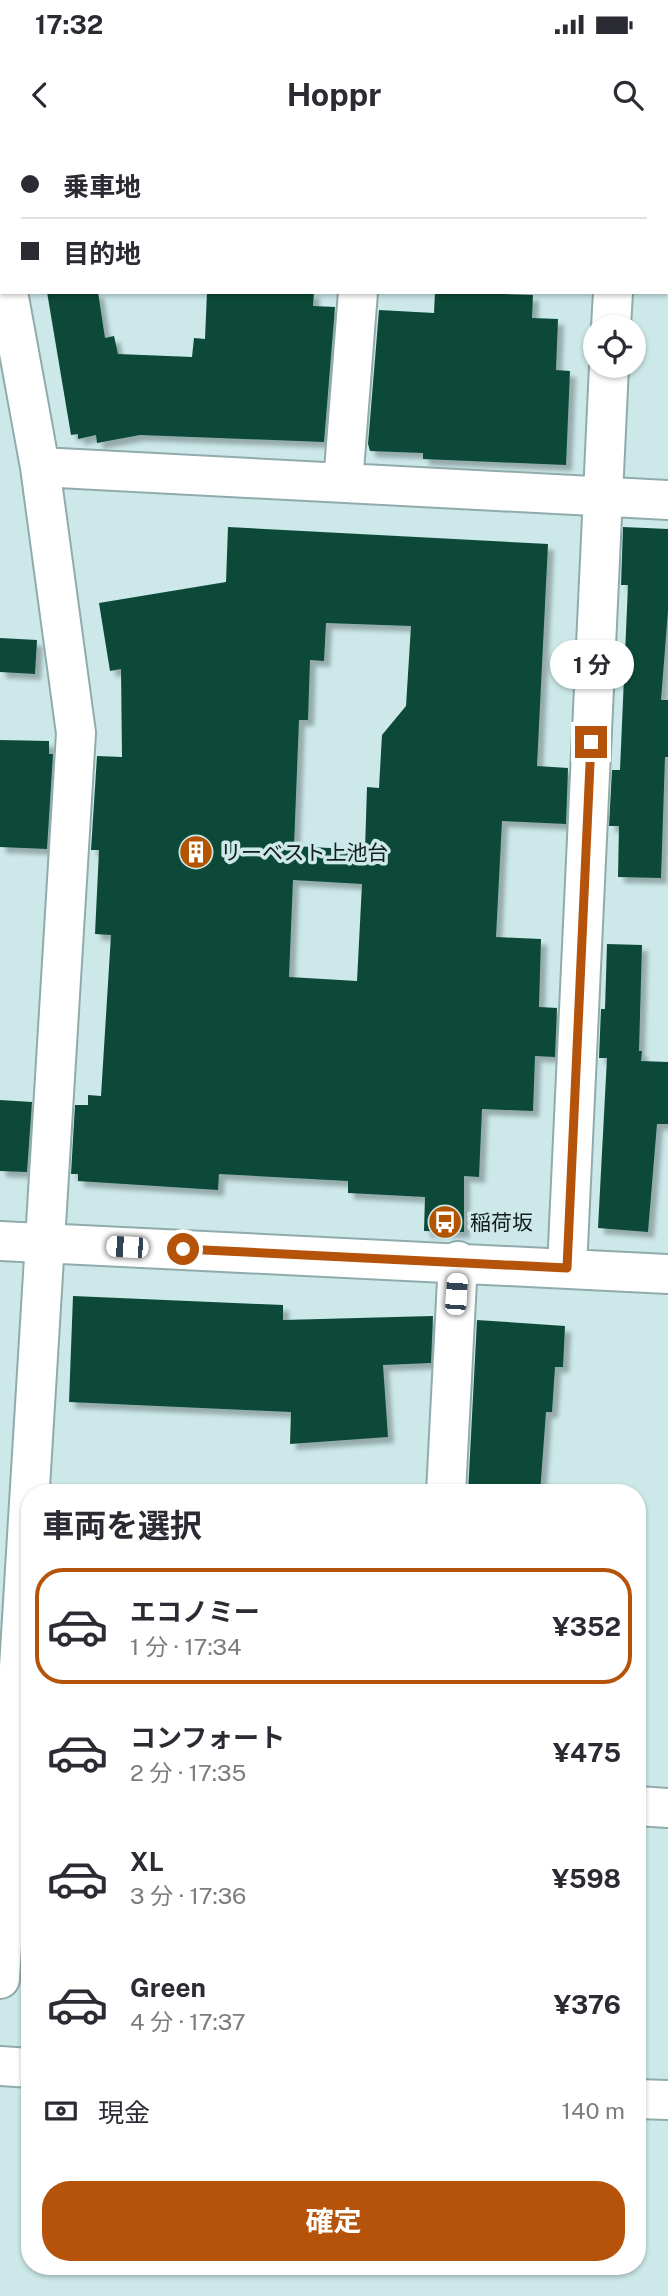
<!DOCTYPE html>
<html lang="ja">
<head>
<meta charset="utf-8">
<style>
	:root { --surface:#fff; --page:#f7f7f7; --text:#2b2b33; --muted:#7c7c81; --line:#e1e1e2; --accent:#b45309 }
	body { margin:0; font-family:"Public Sans","Noto Sans JP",sans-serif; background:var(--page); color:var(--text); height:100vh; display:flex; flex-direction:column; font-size:26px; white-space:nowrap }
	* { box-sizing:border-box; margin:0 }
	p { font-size:23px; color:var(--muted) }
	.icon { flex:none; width:38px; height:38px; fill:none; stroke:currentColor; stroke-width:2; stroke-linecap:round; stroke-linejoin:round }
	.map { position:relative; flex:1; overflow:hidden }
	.details { position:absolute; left:21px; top:1344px; width:625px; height:791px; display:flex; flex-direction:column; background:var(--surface); border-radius:28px; box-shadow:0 2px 5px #0004 }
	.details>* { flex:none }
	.hud { position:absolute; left:0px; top:0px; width:668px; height:154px; box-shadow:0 2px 5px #0004; display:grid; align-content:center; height:154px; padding:0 21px; background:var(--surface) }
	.tools { position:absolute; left:583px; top:175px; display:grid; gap:14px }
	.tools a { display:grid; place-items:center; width:63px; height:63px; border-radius:50%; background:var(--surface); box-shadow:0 2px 5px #0004; font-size:35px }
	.end { position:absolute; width:32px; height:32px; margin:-16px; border:9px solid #b45309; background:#fff; box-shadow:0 0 0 4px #fff }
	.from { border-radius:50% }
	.bubble { position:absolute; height:49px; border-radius:24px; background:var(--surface); box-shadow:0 2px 5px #0004; font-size:23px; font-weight:700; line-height:49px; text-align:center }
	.car { position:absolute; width:21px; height:42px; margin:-21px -10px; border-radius:9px; box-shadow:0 0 5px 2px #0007; background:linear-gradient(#fff 24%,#345 0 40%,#fff 0 76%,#345 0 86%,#fff 0) }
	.hud b { display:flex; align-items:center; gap:24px; height:66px; font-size:26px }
	.hud b+b { border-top:2px solid var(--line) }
	.hud i { width:18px; height:18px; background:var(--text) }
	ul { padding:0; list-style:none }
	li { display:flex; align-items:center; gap:21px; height:116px; margin:0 14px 10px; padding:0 7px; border:4px solid transparent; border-radius:28px }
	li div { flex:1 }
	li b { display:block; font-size:26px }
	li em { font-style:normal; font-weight:700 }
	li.active { border-color:var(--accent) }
	li>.icon { width:63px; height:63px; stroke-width:1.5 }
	h2 { padding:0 21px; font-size:32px; line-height:84px }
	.pay { display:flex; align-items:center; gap:18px; height:77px; padding:0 21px; font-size:26px }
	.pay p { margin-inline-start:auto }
	.cta { display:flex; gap:14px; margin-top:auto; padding:14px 21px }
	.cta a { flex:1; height:80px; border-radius:28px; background:var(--accent); color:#fff; font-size:28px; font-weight:700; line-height:80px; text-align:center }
	.status { display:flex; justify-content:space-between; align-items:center; height:49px; padding:0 35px; background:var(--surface); direction:ltr }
	.status svg { height:19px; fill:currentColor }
	header { display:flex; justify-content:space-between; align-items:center; height:91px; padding:0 21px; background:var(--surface); font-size:32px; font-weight:700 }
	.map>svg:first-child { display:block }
</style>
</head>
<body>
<div class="status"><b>17:32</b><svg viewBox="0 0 49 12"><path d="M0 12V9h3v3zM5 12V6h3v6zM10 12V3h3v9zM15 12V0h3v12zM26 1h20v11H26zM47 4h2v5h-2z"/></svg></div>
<header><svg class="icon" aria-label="back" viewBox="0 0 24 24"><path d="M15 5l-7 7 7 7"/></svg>Hoppr<svg class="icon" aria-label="search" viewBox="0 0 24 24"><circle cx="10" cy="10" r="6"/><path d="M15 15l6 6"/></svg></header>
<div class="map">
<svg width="668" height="2156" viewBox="0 0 668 2156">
	<defs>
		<filter id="shadow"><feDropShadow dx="6" dy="6" stdDeviation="2" flood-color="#0004"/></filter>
	</defs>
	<rect width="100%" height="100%" fill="#cce8e9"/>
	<path fill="#0b4a39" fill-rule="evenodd" filter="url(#shadow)" d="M 47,152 L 98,152 L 105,198 L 114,196 L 118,214 L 192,217 L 194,198 L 205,199 L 207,152 L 314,152 L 313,166 L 335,167 L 324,302 L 140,295 L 97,303 L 96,295 L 78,299 L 78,294 L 71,295 Z
		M 435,152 L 533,155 L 532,178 L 558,179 L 556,230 L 570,231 L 566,325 L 423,319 L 423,313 L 370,311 L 368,304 L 379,170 L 434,173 Z
		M 228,387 L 548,404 L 537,626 L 568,628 L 566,684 L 502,681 L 496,797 L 541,799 L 539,867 L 557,868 L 555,917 L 535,916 L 533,971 L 482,969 L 479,1037 L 464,1036 L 464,1092 L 424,1091 L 425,1057 L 348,1053 L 348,1041 L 219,1034 L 218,1050 L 78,1041 L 78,1034 L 71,1034 L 75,965 L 88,965 L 88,955 L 101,956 L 111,795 L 95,794 L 99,710 L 91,710 L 97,616 L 122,617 L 121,529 L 110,531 L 99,463 L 226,442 ZM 326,483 L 411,486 L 406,566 L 382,595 L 379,648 L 367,647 L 365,710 L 294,706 L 299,580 L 308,580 L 310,520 L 324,521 ZM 293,740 L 362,744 L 357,841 L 289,837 Z
		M 623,387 L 668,389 L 668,471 L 661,560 L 668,560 L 668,617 L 665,617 L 661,738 L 618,737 L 619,686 L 609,686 L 612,630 L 620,630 L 628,445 L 621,445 Z
		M 0,498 L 37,500 L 35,534 L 0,532 Z
		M 0,600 L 49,601 L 49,614 L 53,614 L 47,709 L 0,707 Z
		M 607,804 L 642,805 L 639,911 L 642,911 L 641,921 L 668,922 L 668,984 L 657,984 L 648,1092 L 598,1088 L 607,918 L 599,918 L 601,869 L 605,869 Z
		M 0,960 L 32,962 L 27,1032 L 0,1031 Z
		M 73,1156 L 283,1165 L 283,1180 L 433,1176 L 431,1223 L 383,1225 L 388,1297 L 290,1304 L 291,1272 L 69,1262 Z
		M 477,1180 L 565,1186 L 563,1227 L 555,1227 L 552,1272 L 546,1272 L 540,1353 L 468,1353 Z"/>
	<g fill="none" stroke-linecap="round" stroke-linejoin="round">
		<g stroke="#90abac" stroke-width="42">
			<path id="minor" d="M 108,2 L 110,0
				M 364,2 L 364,0
				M 621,2 L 621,0
				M 0,78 L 2,77
				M 0,110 L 2,119
				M 611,187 L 613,152
				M 40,327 L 668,360
				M 343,343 L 358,152
				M 0,1101 L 668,1134
				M 567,1128 L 609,226
				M 446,1353 L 458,1121
				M 637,1666 L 668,1668
				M 0,1839 L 76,593 L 40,327 L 8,152
				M 0,1926 L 30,1928
				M 637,1959 L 668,1960"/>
		</g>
		<use href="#minor" stroke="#fff" stroke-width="38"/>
	</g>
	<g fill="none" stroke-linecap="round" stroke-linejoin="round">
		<path stroke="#b45309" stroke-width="9" d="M 183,1109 L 567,1128 L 591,602"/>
	</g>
	<defs>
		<g id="building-disc" transform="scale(1.75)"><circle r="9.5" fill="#b25400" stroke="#cce8e9"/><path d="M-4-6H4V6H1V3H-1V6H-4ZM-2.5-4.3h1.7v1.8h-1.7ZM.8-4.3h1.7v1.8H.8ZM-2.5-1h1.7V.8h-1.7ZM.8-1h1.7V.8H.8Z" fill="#fff"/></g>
		<g id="bus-disc" transform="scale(1.75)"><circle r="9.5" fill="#b25400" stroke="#cce8e9"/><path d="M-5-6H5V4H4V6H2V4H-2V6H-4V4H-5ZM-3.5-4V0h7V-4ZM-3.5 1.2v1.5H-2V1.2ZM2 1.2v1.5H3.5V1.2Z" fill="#fff"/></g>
	</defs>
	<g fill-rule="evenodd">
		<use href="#building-disc" x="196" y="712"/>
		<use href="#bus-disc" x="445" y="1082"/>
	</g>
	<g text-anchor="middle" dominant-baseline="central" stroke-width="7" stroke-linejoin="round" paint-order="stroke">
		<g font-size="21" fill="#131d1e" stroke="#cce8e9" text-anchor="start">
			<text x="220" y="712">リーベスト上池台</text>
			<text x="470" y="1082">稲荷坂</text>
		</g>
	</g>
</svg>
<div class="tools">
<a><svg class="icon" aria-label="locate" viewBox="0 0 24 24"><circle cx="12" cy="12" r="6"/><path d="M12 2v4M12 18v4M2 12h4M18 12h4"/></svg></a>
</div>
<i class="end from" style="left:183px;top:1109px"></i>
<i class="end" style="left:591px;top:602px"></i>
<div class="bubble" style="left:550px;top:500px;width:84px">1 分</div>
<i class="car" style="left:127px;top:1107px;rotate:273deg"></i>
<i class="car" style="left:456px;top:1154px;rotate:4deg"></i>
<div class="hud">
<b><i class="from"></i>乗車地</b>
<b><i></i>目的地</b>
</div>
<section class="details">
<h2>車両を選択</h2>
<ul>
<li class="active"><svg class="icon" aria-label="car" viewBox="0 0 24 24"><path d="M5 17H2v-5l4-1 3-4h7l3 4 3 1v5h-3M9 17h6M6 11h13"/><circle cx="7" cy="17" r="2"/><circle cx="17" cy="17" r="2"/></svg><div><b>エコノミー</b><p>1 分 · 17:34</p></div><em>¥352</em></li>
<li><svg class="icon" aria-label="car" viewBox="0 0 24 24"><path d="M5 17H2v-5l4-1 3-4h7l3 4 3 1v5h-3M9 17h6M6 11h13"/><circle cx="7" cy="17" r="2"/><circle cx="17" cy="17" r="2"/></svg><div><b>コンフォート</b><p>2 分 · 17:35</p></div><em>¥475</em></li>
<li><svg class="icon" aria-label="car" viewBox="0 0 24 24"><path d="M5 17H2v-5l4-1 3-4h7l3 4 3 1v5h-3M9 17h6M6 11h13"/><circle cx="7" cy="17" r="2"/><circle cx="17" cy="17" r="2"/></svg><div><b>XL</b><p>3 分 · 17:36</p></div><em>¥598</em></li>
<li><svg class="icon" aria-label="car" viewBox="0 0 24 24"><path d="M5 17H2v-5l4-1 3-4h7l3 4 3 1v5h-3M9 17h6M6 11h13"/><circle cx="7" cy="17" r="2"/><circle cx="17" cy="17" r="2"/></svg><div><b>Green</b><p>4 分 · 17:37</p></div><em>¥376</em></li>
</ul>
<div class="pay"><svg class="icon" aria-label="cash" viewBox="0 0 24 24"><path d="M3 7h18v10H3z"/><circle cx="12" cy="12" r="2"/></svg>現金<p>140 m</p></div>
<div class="cta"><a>確定</a></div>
</section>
</div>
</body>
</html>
